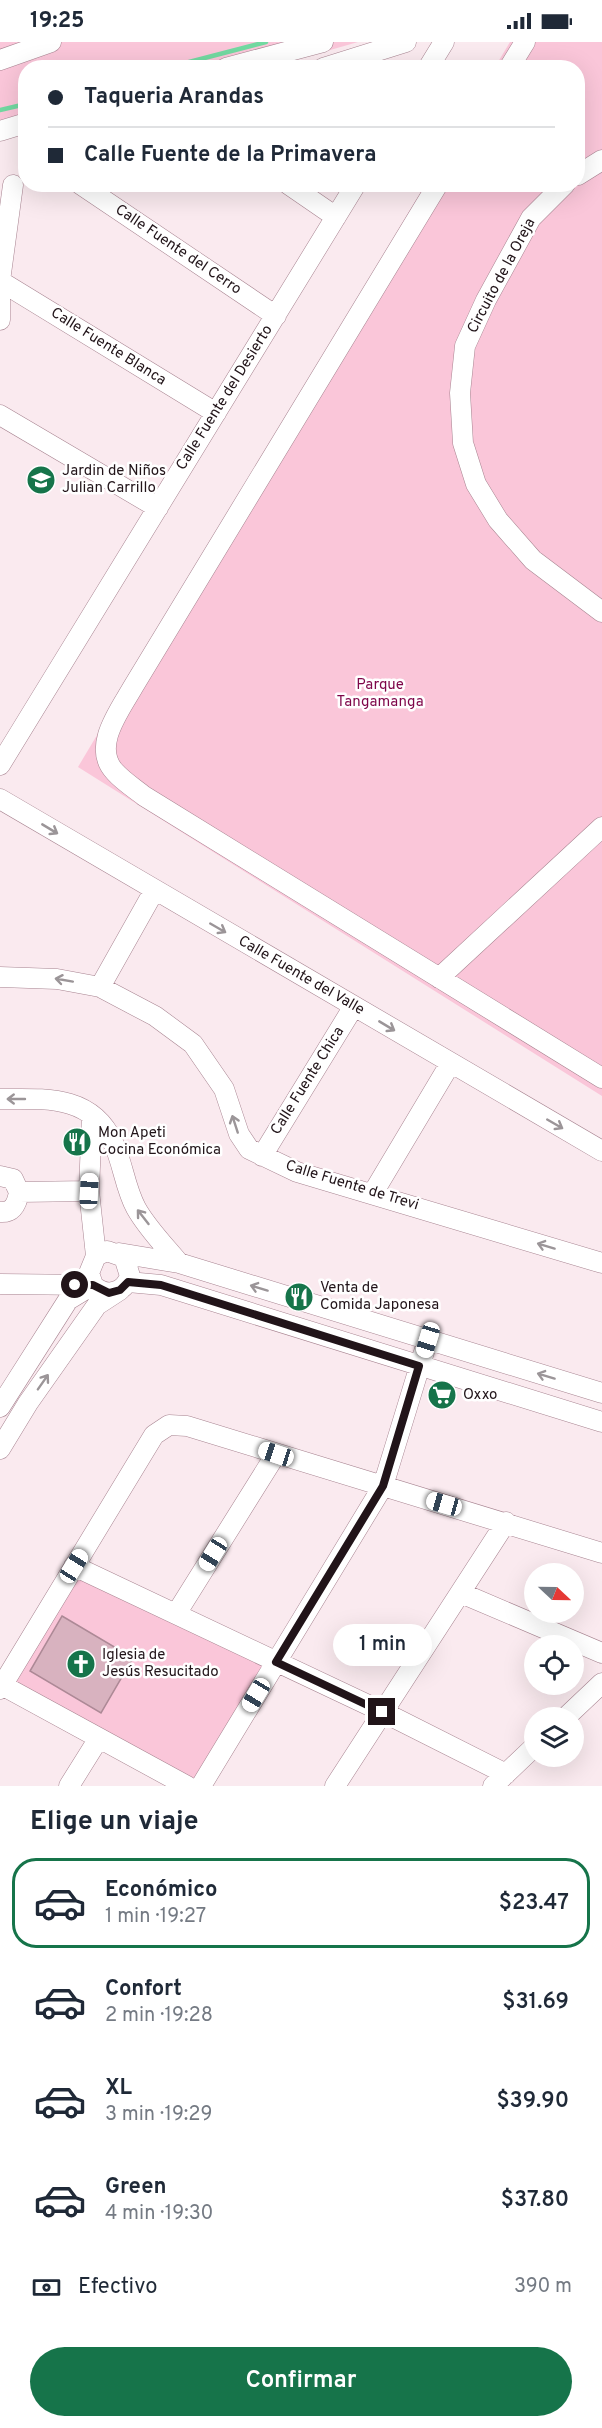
<!DOCTYPE html>
<html lang="es">
<head>
<meta charset="utf-8">
<style>
	:root { --surface:#fff; --page:#f6f6f7; --text:#1f2937; --muted:#747a83; --line:#e0e1e3; --accent:#16744a }
	body { margin:0; font-family:Overpass,sans-serif; background:var(--page); color:var(--text); height:100vh; display:flex; flex-direction:column; font-size:22px; white-space:nowrap }
	* { box-sizing:border-box; margin:0 }
	p { font-size:20px; color:var(--muted) }
	.icon { flex:none; width:33px; height:33px; fill:none; stroke:currentColor; stroke-width:2; stroke-linecap:round; stroke-linejoin:round }
	.map { position:relative; height:1744px; overflow:hidden }
	.details { display:flex; flex-direction:column; background:var(--surface); flex:1 }
	.details>* { flex:none }
	.hud { position:absolute; left:18px; top:18px; width:567px; height:132px; border-radius:24px; box-shadow:0 6px 24px #0002; display:grid; align-content:center; height:132px; padding:0 30px; background:var(--surface) }
	.needle { width:39px; rotate:112deg }
	.buttons { position:absolute; left:524px; top:1521px; display:grid; gap:12px }
	.buttons a { display:grid; place-items:center; width:60px; height:60px; border-radius:50%; background:var(--surface); box-shadow:0 6px 24px #0002; font-size:30px }
	.end { position:absolute; width:27px; height:27px; margin:-14px; border:8px solid #211419; background:#fff; box-shadow:0 0 0 3px #fff }
	.from { border-radius:50% }
	.bubble { position:absolute; height:42px; border-radius:21px; background:var(--surface); box-shadow:0 6px 24px #0002; font-size:20px; font-weight:600; line-height:42px; text-align:center }
	.car { position:absolute; width:18px; height:36px; margin:-18px -9px; border-radius:8px; box-shadow:0 0 4px 2px #0007; background:linear-gradient(#fff 24%,#345 0 40%,#fff 0 76%,#345 0 86%,#fff 0) }
	.hud b { display:flex; align-items:center; gap:21px; height:57px; font-size:22px }
	.hud b+b { border-top:2px solid var(--line) }
	.hud i { width:15px; height:15px; background:var(--text) }
	ul { padding:0; list-style:none }
	li { display:flex; align-items:center; gap:18px; height:90px; margin:0 12px 9px; padding:0 18px; border:3px solid transparent; border-radius:24px }
	li div { flex:1 }
	li b { display:block; font-size:22px }
	li em { font-style:normal; font-weight:600 }
	li.on { border-color:var(--accent) }
	li>.icon { width:54px; height:54px; stroke-width:1.5 }
	h2 { padding:0 30px; font-size:27px; line-height:72px }
	.pay { display:flex; align-items:center; gap:15px; height:66px; padding:0 30px; font-size:22px }
	.pay p { margin-inline-start:auto }
	.primary-button { display:flex; gap:12px; margin-top:auto; padding:12px 30px }
	.primary-button a { flex:1; height:69px; border-radius:36px; background:var(--accent); color:#fff; font-size:24px; font-weight:600; line-height:69px; text-align:center }
	.status { display:flex; justify-content:space-between; align-items:center; height:42px; padding:0 30px; background:var(--surface); direction:ltr }
	.status svg { height:16px; fill:currentColor }
	.map>svg:first-child { display:block }
</style>
</head>
<body>
<div class="status"><b>19:25</b><svg viewBox="0 0 49 12"><path d="M0 12V9h3v3zM5 12V6h3v6zM10 12V3h3v9zM15 12V0h3v12zM26 1h20v11H26zM47 4h2v5h-2z"/></svg></div>
<div class="map">
<svg width="602" height="1744" viewBox="0 0 602 1744">
	<rect width="100%" height="100%" fill="#faeaef"/>
	<path fill="#fac6d9" d="M 0,0 L 358,0 L 271,25 L 26,26 L 25,87 L 0,95 Z
		M 510,0 L 602,0 L 602,1054 L 78,725 L 425,143 L 578,142 L 578,26 L 495,25 Z
		M 74,1524 L 276,1620 L 201,1744 L 2,1643 Z"/>
	<g fill="none" stroke-linecap="round" stroke-linejoin="round">
		<path stroke="#72d9a1" stroke-width="4.5" d="M 166,26 L 266,0
			M 0,68 L 26,62"/>
	</g>
	<path fill="#d8b2bf" stroke="#ad8996" stroke-width="1.5" d="M 62,1574 L 133,1616 L 101,1671 L 30,1629 Z"/>
	<g fill="none" stroke-linecap="round" stroke-linejoin="round">
		<g stroke="#a88491" stroke-width="21">
			<path id="minor" d="M 0,18 L 51,0
				M 226,26 L 323,0
				M 323,26 L 406,0
				M 428,26 L 444,0
				M 509,26 L 525,0
				M 0,89 L 26,81
				M 578,133 L 602,118
				M 80,142 L 276,274
				M 288,142 L 336,175
				M 438,142 L 133,645 C 120,668 91,705 115,730 C 123,739 134,746 144,754 L 602,1036
				M 565,142 L 531,176 L 486,258 L 465,304 L 460,351 L 463,401 L 476,442 L 498,478 L 533,518 L 602,570
				M 0,239 L 216,371
				M 0,278 L 0,239 L 13,143
				M 0,373 L 158,466
				M 0,723 L 356,142
				M 0,757 L 602,1109
				M 0,935 L 57,937 L 100,945 L 155,974 L 193,1002 L 224,1047 L 239,1092 L 249,1107 L 297,1130 L 602,1221
				M 439,936 L 602,785
				M 100,945 L 154,849
				M 0,1057 C 44,1057 91,1052 113,1100 C 123,1121 125,1146 136,1166 C 147,1186 165,1204 179,1221
				M 92,1073 L 89,1149 L 96,1214
				M 262,1114 L 354,964
				M 0,1134 L 13,1137 L 19,1150 C 17,1162 13,1171 0,1170
				M 19,1150 L 89,1149
				M 373,1151 L 450,1022
				M 119,1211 L 179,1221 L 602,1351
				M 128,1240 L 161,1243 L 602,1380
				M 0,1242 L 93,1243 C 106,1256 124,1251 130,1234 L 124,1215 L 107,1209 L 96,1214 L 89,1231 L 93,1243
				M 0,1365 L 68,1258 L 91,1244
				M 0,1407 L 28,1361 L 97,1263 L 120,1248
				M 74,1524 L 383,1670 L 506,1732
				M 461,1551 L 602,1611
				M 176,1572 L 276,1412
				M 0,1642 L 187,1744
				M 0,1647 L 154,1393 L 169,1383 L 187,1384 L 602,1511
				M 565,1676 L 602,1641
				M 69,1744 L 99,1696
				M 201,1744 L 383,1444 L 428,1297
				M 335,1744 L 506,1480
				M 493,1744 L 534,1705"/>
		</g>
		<use href="#minor" stroke="#fff" stroke-width="20"/>
	</g>
	<defs><path id="oneway-shaft" d="M-6 0H5M1.5-3L5.5 0L1.5 3" fill="none" stroke-width="1.6" stroke-linecap="round" stroke-linejoin="round" transform="scale(1.5)"/></defs>
	<g stroke="#9b9598">
		<use href="#oneway-shaft" transform="translate(50 787) rotate(31)"/>
		<use href="#oneway-shaft" transform="translate(218 886) rotate(30)"/>
		<use href="#oneway-shaft" transform="translate(64 938) rotate(-170)"/>
		<use href="#oneway-shaft" transform="translate(387 984) rotate(31)"/>
		<use href="#oneway-shaft" transform="translate(16 1057) rotate(180)"/>
		<use href="#oneway-shaft" transform="translate(235 1082) rotate(-108)"/>
		<use href="#oneway-shaft" transform="translate(555 1082) rotate(30)"/>
		<use href="#oneway-shaft" transform="translate(143 1175) rotate(-128)"/>
		<use href="#oneway-shaft" transform="translate(546 1204) rotate(-163)"/>
		<use href="#oneway-shaft" transform="translate(259 1246) rotate(-163)"/>
		<use href="#oneway-shaft" transform="translate(546 1334) rotate(-163)"/>
		<use href="#oneway-shaft" transform="translate(43 1340) rotate(-55)"/>
	</g>
	<g fill="none" stroke-linecap="round" stroke-linejoin="round">
		<path stroke="#211419" stroke-width="8" d="M 75,1243 L 93,1243 L 109,1251 L 120,1248 L 128,1240 L 161,1243 L 419,1324 L 383,1444 L 276,1620 L 382,1670"/>
	</g>
	<defs>
		<g id="school-disc" transform="scale(1.5)"><circle r="9.5" fill="#16744a" stroke="#fff"/><path d="M0-5L7-2L0 1L-7-2ZM-4 1L0 2.5L4 1V4Q0 6-4 4Z" fill="#fff"/></g>
		<g id="restaurant-disc" transform="scale(1.5)"><circle r="9.5" fill="#16744a" stroke="#fff"/><path d="M-5-6h1v4h1v-4h1v4h1v-4h1v5L-1.5 .5V6h-2V.5L-5-1ZM5-6V6H3V1.5H1.5Q1.5-4 5-6Z" fill="#fff"/></g>
		<g id="supermarket-disc" transform="scale(1.5)"><circle r="9.5" fill="#16744a" stroke="#fff"/><path d="M-6-5.5h2.5l.6 2H6L4.5 2H-2.5L-4.4-4H-6ZM-1.5 3.2a1.3 1.3 0 1 0 .1 0ZM3 3.2a1.3 1.3 0 1 0 .1 0Z" fill="#fff"/></g>
		<g id="church-disc" transform="scale(1.5)"><circle r="9.5" fill="#16744a" stroke="#fff"/><path d="M-1.2-6h2.4v3.5h3.3v2.4h-3.3V6h-2.4V-.1h-3.3v-2.4h3.3Z" fill="#fff"/></g>
	</defs>
	<g fill-rule="evenodd">
		<use href="#school-disc" x="41" y="438"/>
		<use href="#restaurant-disc" x="77" y="1100"/>
		<use href="#restaurant-disc" x="299" y="1255"/>
		<use href="#supermarket-disc" x="442" y="1353"/>
		<use href="#church-disc" x="81" y="1622"/>
	</g>
	<g text-anchor="middle" dominant-baseline="central" stroke-width="5" stroke-linejoin="round" paint-order="stroke">
		<g font-size="15" fill="#211419" stroke="#fff">
			<text transform="translate(178 208) rotate(34)">Calle Fuente del Cerro</text>
			<text transform="translate(502 234) rotate(-62)">Circuito de la Oreja</text>
			<text transform="translate(108 305) rotate(32)">Calle Fuente Blanca</text>
			<text transform="translate(225 356) rotate(-58)">Calle Fuente del Desierto</text>
			<text transform="translate(301 934) rotate(30)">Calle Fuente del Valle</text>
			<text transform="translate(308 1039) rotate(-58)">Calle Fuente Chica</text>
			<text transform="translate(352 1144) rotate(17)">Calle Fuente de Trevi</text>
		</g>
		<g font-size="15" fill="#211419" stroke="#fff" text-anchor="start">
			<text x="62" y="429">Jardin de Niños<tspan x="62" dy="17">Julian Carrillo</tspan></text>
			<text x="98" y="1091">Mon Apeti<tspan x="98" dy="17">Cocina Económica</tspan></text>
			<text x="320" y="1246">Venta de<tspan x="320" dy="17">Comida Japonesa</tspan></text>
			<text x="463" y="1353">Oxxo</text>
			<text x="102" y="1613">Iglesia de<tspan x="102" dy="17">Jesús Resucitado</tspan></text>
		</g>
		<g font-size="15" fill="#7e0649" stroke="#fff">
			<text x="380" y="643">Parque<tspan x="380" dy="17">Tangamanga</tspan></text>
		</g>
	</g>
</svg>
<div class="buttons">
<a><svg class="needle" viewBox="-14 -14 28 28"><path d="M0-13l5 13h-10z" fill="#e53935"/><path d="M0 13l5-13h-10z" fill="#747a83"/></svg></a>
<a><svg class="icon" aria-label="locate" viewBox="0 0 24 24"><circle cx="12" cy="12" r="6"/><path d="M12 2v4M12 18v4M2 12h4M18 12h4"/></svg></a>
<a><svg class="icon" aria-label="layers" viewBox="0 0 24 24"><path d="M12 4l9 5-9 5-9-5zM3 14l9 5 9-5"/></svg></a>
</div>
<i class="end from" style="left:75px;top:1243px"></i>
<i class="end" style="left:382px;top:1670px"></i>
<div class="bubble" style="left:333px;top:1582px;width:99px">1 min</div>
<i class="car" style="left:89px;top:1149px;rotate:3deg"></i>
<i class="car" style="left:428px;top:1298px;rotate:197deg"></i>
<i class="car" style="left:276px;top:1412px;rotate:288deg"></i>
<i class="car" style="left:444px;top:1462px;rotate:286deg"></i>
<i class="car" style="left:213px;top:1512px;rotate:212deg"></i>
<i class="car" style="left:74px;top:1524px;rotate:32deg"></i>
<i class="car" style="left:256px;top:1653px;rotate:211deg"></i>
<div class="hud">
<b><i class="from"></i>Taqueria Arandas</b>
<b><i></i>Calle Fuente de la Primavera</b>
</div>
</div>
<section class="details">
<h2>Elige un viaje</h2>
<ul>
<li class="on"><svg class="icon" aria-label="car" viewBox="0 0 24 24"><path d="M5 17H2v-5l4-1 3-4h7l3 4 3 1v5h-3M9 17h6M6 11h13"/><circle cx="7" cy="17" r="2"/><circle cx="17" cy="17" r="2"/></svg><div><b>Económico</b><p>1 min · 19:27</p></div><em>$23.47</em></li>
<li><svg class="icon" aria-label="car" viewBox="0 0 24 24"><path d="M5 17H2v-5l4-1 3-4h7l3 4 3 1v5h-3M9 17h6M6 11h13"/><circle cx="7" cy="17" r="2"/><circle cx="17" cy="17" r="2"/></svg><div><b>Confort</b><p>2 min · 19:28</p></div><em>$31.69</em></li>
<li><svg class="icon" aria-label="car" viewBox="0 0 24 24"><path d="M5 17H2v-5l4-1 3-4h7l3 4 3 1v5h-3M9 17h6M6 11h13"/><circle cx="7" cy="17" r="2"/><circle cx="17" cy="17" r="2"/></svg><div><b>XL</b><p>3 min · 19:29</p></div><em>$39.90</em></li>
<li><svg class="icon" aria-label="car" viewBox="0 0 24 24"><path d="M5 17H2v-5l4-1 3-4h7l3 4 3 1v5h-3M9 17h6M6 11h13"/><circle cx="7" cy="17" r="2"/><circle cx="17" cy="17" r="2"/></svg><div><b>Green</b><p>4 min · 19:30</p></div><em>$37.80</em></li>
</ul>
<div class="pay"><svg class="icon" aria-label="cash" viewBox="0 0 24 24"><path d="M3 7h18v10H3z"/><circle cx="12" cy="12" r="2"/></svg>Efectivo<p>390 m</p></div>
<div class="primary-button"><a>Confirmar</a></div>
</section>
</body>
</html>
